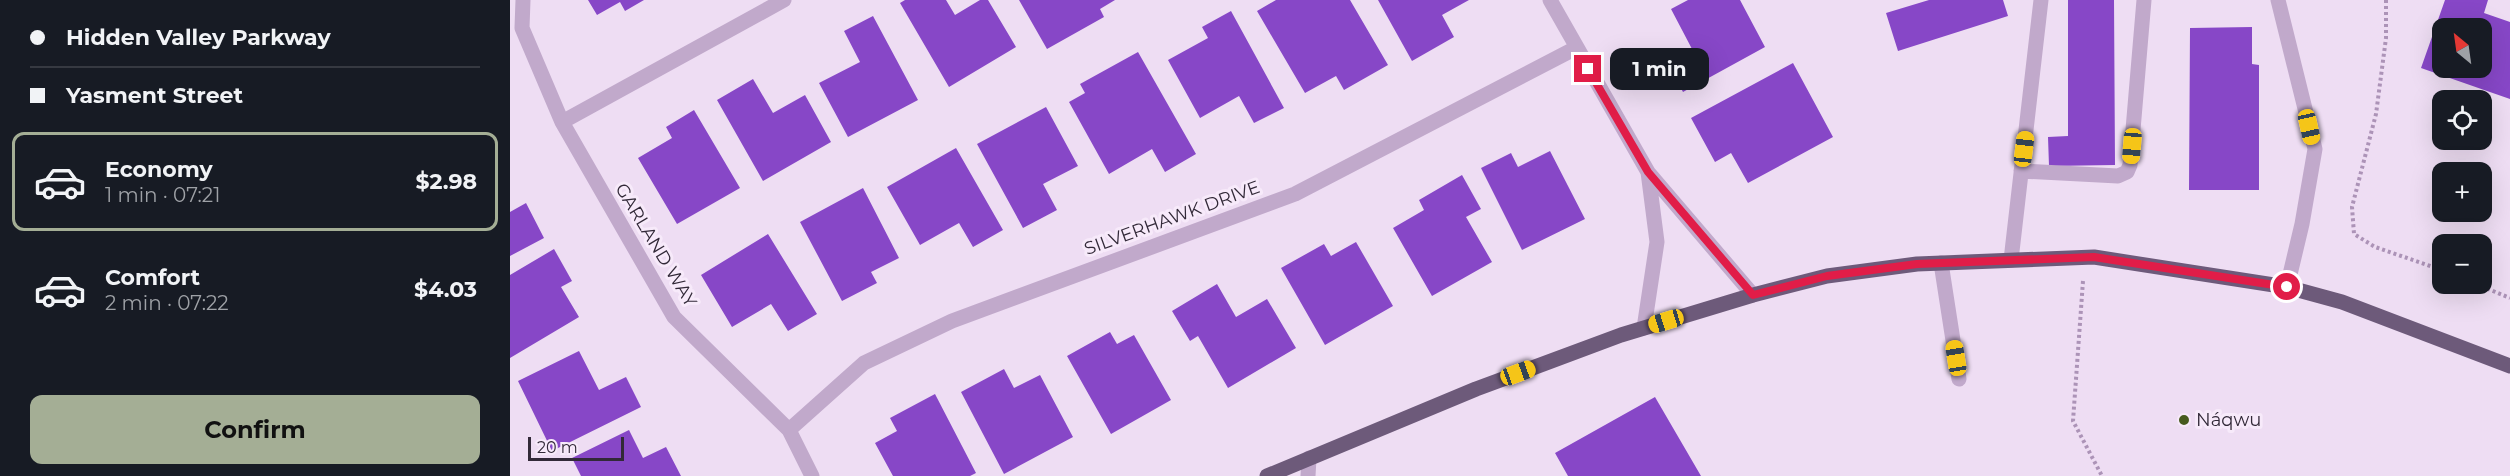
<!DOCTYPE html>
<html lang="en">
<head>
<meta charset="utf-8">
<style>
	:root { --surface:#171b24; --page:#242831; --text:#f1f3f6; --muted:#9ea1a6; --line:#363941; --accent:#a4ae95 }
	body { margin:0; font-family:Montserrat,sans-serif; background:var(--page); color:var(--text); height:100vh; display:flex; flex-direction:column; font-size:22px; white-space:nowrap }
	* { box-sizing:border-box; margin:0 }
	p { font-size:20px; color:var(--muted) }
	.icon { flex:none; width:33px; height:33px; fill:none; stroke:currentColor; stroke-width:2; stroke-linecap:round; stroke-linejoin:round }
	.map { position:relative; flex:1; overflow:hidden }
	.side { display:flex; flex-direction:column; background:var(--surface); width:510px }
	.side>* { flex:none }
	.hud { display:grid; align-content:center; height:132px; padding:0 30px; background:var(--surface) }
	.needle { width:39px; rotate:331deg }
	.tools { position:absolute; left:1922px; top:18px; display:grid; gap:12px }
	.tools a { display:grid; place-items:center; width:60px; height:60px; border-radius:12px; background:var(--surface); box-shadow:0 6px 24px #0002; font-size:30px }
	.scale { position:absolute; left:18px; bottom:15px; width:96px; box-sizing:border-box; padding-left:6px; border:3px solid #322938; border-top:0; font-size:16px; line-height:21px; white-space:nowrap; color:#322938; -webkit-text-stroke:4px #f7eafa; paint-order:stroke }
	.end { position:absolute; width:27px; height:27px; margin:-14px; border:8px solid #e11d48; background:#fff; box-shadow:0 0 0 3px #fff }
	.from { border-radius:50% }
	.bubble { position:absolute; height:42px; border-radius:12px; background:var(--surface); box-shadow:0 6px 24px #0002; font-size:20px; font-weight:700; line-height:42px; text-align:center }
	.car { position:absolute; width:18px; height:36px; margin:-18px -9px; border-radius:8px; box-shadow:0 0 4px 2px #0007; background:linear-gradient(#f5c518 24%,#345 0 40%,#f5c518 0 76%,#345 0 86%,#f5c518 0) }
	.hud b { display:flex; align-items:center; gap:21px; height:57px; font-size:22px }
	.hud b+b { border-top:2px solid var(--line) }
	.hud i { width:15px; height:15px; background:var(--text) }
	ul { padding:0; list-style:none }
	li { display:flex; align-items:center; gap:18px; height:99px; margin:0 12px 9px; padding:0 18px; border:3px solid transparent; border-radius:12px }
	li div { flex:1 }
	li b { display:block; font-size:22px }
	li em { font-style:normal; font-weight:700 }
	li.on { border-color:var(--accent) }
	li>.icon { width:54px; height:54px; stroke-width:1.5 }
	.primary-button { display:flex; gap:12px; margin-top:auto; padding:12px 30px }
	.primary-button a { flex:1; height:69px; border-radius:12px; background:var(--accent); color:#111; font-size:24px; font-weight:700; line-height:69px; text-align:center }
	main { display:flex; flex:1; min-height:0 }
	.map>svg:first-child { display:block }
</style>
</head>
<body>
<main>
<section class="side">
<div class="hud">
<b><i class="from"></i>Hidden Valley Parkway</b>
<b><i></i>Yasment Street</b>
</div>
<ul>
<li class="on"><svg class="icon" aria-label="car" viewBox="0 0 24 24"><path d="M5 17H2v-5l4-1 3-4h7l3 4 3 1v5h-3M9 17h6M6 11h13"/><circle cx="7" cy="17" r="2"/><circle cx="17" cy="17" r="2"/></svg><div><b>Economy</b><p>1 min · 07:21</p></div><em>$2.98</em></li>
<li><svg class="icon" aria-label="car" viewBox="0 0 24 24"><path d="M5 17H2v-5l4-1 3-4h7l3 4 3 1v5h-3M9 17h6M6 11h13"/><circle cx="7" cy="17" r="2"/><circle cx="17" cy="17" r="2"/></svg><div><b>Comfort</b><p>2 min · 07:22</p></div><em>$4.03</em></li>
</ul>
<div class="primary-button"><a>Confirm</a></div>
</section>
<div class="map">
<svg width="2000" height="476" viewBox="0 0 2000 476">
	<rect width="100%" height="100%" fill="#eeddf3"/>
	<path fill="#8747c7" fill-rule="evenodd" d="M 78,0 L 134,0 L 115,11 L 110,2 L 87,15 Z
		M 395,0 L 436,0 L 445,15 L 470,0 L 478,0 L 506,47 L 439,87 L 390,3 Z
		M 509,0 L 605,0 L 590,9 L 594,17 L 537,49 Z
		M 766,0 L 840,0 L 878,65 L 834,90 L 826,76 L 795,93 L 747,11 Z
		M 868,0 L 959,0 L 932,15 L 944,37 L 902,61 Z
		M 1178,0 L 1230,0 L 1255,47 L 1173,92 L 1157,62 L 1182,49 L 1161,9 Z
		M 1419,0 L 1493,0 L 1498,16 L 1388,51 L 1376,13 Z
		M 1558,0 L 1604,0 L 1605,165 L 1539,166 L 1538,137 L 1558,136 Z
		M 1935,0 L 1978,0 L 1974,13 L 2000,22 L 2000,99 L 1911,68 ZM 1932,28 L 1971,28 L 1971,68 L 1932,68 Z
		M 721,11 L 774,108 L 744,123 L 729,96 L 690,118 L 658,60 L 698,38 L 692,27 Z
		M 363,16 L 408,100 L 338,137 L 309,83 L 350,62 L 334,31 Z
		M 1742,27 L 1742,64 L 1749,65 L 1749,190 L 1679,190 L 1680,28 Z
		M 628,52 L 686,154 L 655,172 L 642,149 L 599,174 L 559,102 L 575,93 L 570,84 Z
		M 1283,63 L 1323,137 L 1238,183 L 1221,153 L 1205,162 L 1181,118 Z
		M 243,79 L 263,113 L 295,95 L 321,142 L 253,181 L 207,100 Z
		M 536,107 L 568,166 L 533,184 L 547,210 L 513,228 L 467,144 Z
		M 184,110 L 230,188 L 167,224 L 128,158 L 162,138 L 156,127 Z
		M 446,148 L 493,230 L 463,247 L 449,223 L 410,245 L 377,187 Z
		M 1040,151 L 1075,219 L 1012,250 L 971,168 L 1001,153 L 1008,167 Z
		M 952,175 L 971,209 L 956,217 L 982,262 L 922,296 L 883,228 L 914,210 L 909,200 Z
		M 353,188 L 389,258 L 361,272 L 367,283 L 332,301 L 290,222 Z
		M 16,203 L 34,238 L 0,256 L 0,212 Z
		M 258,234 L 307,314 L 278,331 L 261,304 L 222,327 L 191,275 Z
		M 846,242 L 883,306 L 815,345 L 771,268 L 814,244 L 821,256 Z
		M 44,249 L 62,281 L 51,287 L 69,317 L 0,358 L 0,275 Z
		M 707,284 L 726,317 L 757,299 L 786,348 L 718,388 L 688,336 L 680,341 L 662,311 Z
		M 600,332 L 607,344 L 624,335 L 661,400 L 601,434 L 557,356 Z
		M 69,351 L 89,390 L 116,377 L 131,407 L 42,451 L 8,381 Z
		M 494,369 L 504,388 L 530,375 L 563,437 L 494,474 L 451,392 Z
		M 425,394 L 466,473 L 460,476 L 383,476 L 365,443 L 387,431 L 380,418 Z
		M 1145,397 L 1191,476 L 1058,476 L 1045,453 Z
		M 119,430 L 133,458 L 156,447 L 171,476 L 71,476 L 62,458 Z"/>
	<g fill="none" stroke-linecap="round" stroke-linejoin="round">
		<path stroke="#ac93b7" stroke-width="4" stroke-dasharray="3 3" stroke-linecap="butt" d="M 1876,0 L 1876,38 L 1866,114 L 1842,207 L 1844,234 L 1865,247 L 1932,270
			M 1573,281 L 1563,421 L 1592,476
			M 1966,284 L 2000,298"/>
		<path stroke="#c1a9cb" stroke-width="15" d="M 1768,0 L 1805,149 L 1792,224 L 1777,287
			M 1511,171 L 1608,176 L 1617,172 L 1620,165 L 1634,0
			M 1501,260 L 1531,0
			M 1431,263 L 1449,379
			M 798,476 L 799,458"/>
		<path stroke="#c1a9cb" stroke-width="15" d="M 13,0 L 12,28 L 52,122 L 164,317 L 279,430 L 302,476
			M 1040,0 L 1138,172 L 1243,295
			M 52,122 L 274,0
			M 1134,328 L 1147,242 L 1138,172
			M 279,430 L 354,363 L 442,321 L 785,194 L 1066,48"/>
		<path stroke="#6d5a7a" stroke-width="15" d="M 757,476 L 966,389 L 1111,335 L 1243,295 L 1317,276 L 1407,264 L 1584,257 L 1777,287 L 1832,302 L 2000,366"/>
	</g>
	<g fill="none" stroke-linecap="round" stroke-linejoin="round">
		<path stroke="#e11d48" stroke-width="8" d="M 1078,69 L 1138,172 L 1243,295 L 1317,276 L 1407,264 L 1584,257 L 1777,287"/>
	</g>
	<circle fill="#475a1e" stroke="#f7eafa" stroke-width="2" cx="1674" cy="420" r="6"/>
	<g text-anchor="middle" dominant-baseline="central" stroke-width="6" stroke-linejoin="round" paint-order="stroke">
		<g font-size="18" fill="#322938" stroke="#f7eafa">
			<text transform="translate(662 218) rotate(-20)">SILVERHAWK DRIVE</text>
			<text transform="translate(146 245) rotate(59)">GARLAND WAY</text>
		</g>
		<g font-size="18" fill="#322938" stroke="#f7eafa" text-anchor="start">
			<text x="1686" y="420">Náqwu</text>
		</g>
	</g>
</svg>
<div class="tools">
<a><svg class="needle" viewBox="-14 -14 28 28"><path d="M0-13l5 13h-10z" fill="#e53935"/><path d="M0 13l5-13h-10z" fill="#9ea1a6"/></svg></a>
<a><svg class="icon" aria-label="locate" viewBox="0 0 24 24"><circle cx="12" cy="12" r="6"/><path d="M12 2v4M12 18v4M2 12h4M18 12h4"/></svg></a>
<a>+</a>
<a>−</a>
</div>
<div class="scale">20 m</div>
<i class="end from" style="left:1777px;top:287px"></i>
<i class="end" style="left:1078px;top:69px"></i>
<div class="bubble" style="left:1100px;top:48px;width:99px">1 min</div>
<i class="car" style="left:1799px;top:127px;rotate:167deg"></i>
<i class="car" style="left:1622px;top:146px;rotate:185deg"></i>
<i class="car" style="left:1514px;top:149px;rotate:7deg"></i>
<i class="car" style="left:1156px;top:321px;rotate:253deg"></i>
<i class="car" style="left:1446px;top:358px;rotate:351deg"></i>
<i class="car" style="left:1008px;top:373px;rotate:70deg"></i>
</div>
</main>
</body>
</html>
